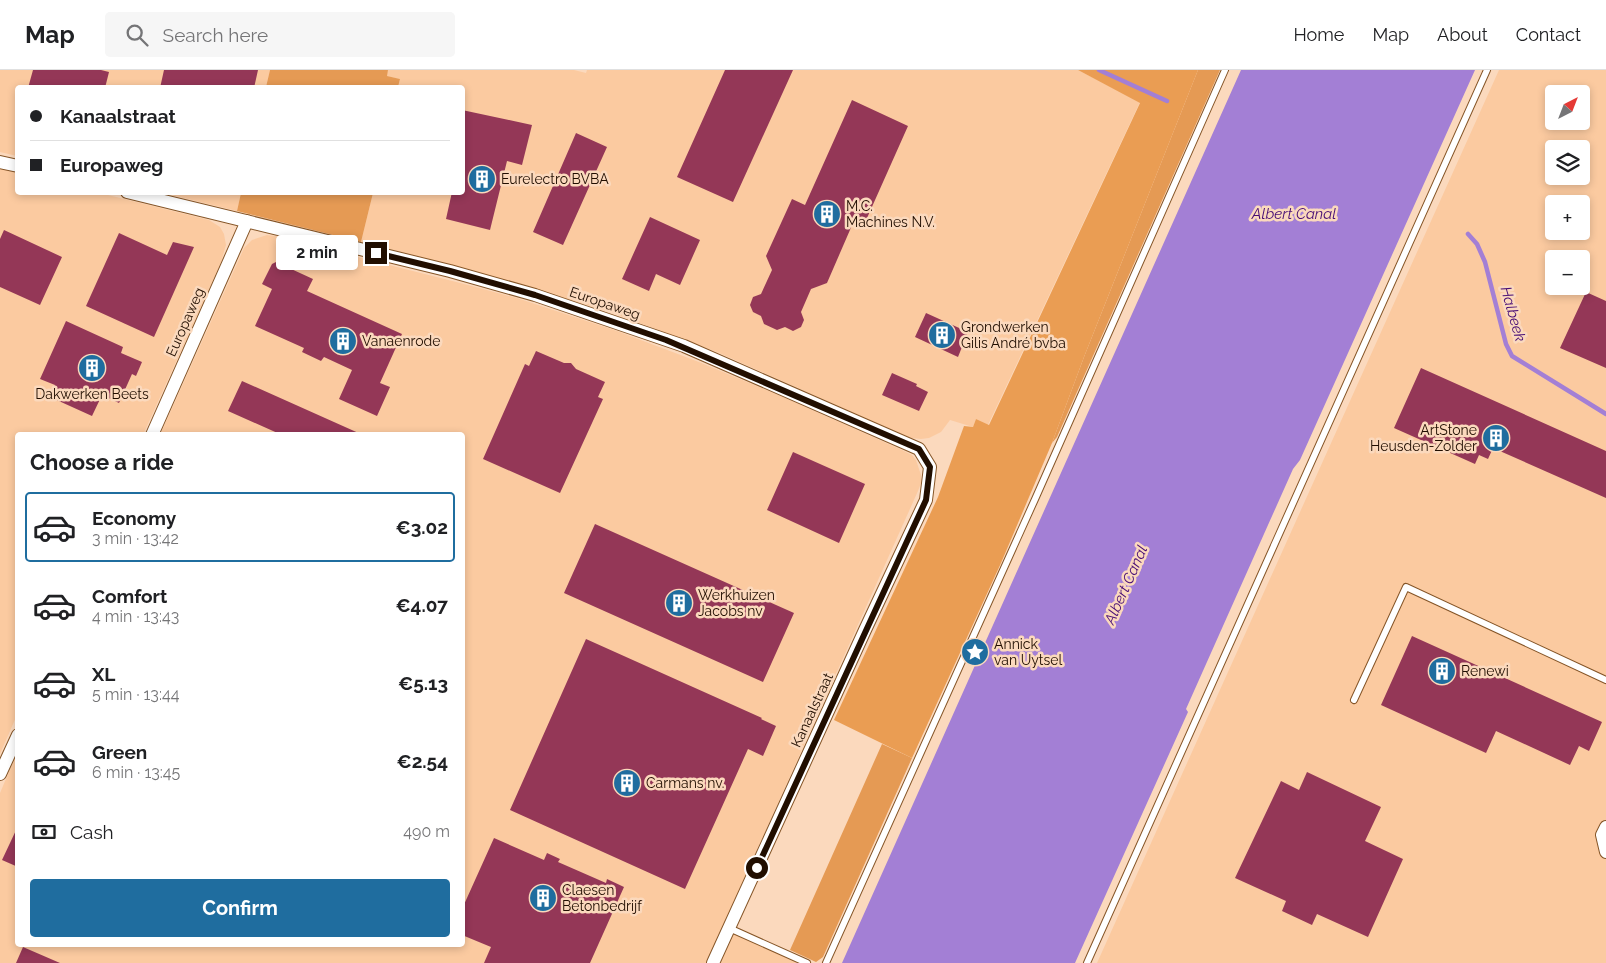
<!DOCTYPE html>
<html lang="en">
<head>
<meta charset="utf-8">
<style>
	:root { --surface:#fff; --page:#f6f6f6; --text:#202124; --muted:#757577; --line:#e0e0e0; --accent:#1f6d9f }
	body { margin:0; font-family:Raleway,sans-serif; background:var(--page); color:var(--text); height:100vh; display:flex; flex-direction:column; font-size:19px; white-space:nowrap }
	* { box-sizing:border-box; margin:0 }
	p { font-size:16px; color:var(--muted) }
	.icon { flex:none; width:28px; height:28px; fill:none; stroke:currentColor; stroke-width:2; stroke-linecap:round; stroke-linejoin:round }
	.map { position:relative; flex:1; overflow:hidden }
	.side { position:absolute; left:15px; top:362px; width:450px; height:515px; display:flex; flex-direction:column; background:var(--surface); border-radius:5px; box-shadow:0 2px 8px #0003 }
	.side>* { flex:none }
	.banner { position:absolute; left:15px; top:15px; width:450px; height:110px; border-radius:5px; box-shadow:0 2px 8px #0003; display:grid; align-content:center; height:110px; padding:0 15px; background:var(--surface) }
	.needle { width:32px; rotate:42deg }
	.buttons { position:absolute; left:1545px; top:15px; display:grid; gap:10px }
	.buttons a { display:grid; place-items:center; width:45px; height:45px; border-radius:5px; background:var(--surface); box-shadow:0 2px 8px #0003; font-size:25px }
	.end { position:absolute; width:22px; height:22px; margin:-11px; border:6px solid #210e00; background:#fff; box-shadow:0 0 0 2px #fff }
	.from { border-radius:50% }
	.bubble { position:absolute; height:35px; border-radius:5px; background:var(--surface); box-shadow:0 2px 8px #0003; font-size:16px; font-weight:700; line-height:35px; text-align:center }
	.banner b { display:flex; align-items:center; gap:18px; height:48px; font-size:19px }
	.banner b+b { border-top:1px solid var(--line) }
	.banner i { width:12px; height:12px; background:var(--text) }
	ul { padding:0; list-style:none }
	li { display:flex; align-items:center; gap:15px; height:70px; margin:0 10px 8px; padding:0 5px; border:2px solid transparent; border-radius:5px }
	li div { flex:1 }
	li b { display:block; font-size:19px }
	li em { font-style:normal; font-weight:700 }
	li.selected { border-color:var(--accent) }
	li>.icon { width:45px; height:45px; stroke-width:1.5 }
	h2 { padding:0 15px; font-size:22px; line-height:60px }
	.pay { display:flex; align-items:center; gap:12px; height:55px; padding:0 15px; font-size:19px }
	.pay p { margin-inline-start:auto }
	.cta { display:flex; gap:10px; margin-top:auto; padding:10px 15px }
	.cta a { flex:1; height:58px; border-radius:5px; background:var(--accent); color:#fff; font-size:20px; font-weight:700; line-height:58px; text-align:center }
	header { display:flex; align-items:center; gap:30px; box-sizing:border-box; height:70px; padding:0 25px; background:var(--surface); border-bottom:1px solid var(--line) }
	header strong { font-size:24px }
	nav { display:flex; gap:28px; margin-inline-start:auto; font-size:18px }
	.search { width:350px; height:45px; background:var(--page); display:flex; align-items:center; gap:12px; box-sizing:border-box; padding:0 18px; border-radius:5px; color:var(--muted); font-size:19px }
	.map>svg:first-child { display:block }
</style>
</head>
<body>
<header>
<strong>Map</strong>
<div class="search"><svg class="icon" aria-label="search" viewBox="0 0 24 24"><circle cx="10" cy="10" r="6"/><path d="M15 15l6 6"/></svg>Search here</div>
<nav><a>Home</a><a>Map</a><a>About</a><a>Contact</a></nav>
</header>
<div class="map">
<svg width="1606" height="893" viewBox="0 0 1606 893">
	<rect width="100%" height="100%" fill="#fbd9bd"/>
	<path fill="#fbcaa0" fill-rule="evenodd" d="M 0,0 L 270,0 L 266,17 L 18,18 L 17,86 L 0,82 Z
		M 388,0 L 574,0 L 586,3 L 587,0 L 1078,0 L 1140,32 L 988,355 L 976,349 L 973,357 L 950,350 L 941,362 L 929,368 L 921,369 L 911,368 L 881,355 L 717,282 L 610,242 L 468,199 L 361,172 L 373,123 L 462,122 L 462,18 L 398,17 L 400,9 L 386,6 Z
		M 1499,0 L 1606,0 L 1606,893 L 1097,893 ZM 1554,24 L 1581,24 L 1581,51 L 1554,51 ZM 1554,79 L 1581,79 L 1581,106 L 1554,106 ZM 1554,134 L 1581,134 L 1581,161 L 1554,161 ZM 1554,189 L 1581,189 L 1581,216 L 1554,216 Z
		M 0,98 L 17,102 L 18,122 L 100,123 L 209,150 L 220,157 L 224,164 L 226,175 L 221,192 L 143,365 L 18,365 L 17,645 L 0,684 Z
		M 163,123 L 241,123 L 237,141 Z
		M 267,165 L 275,166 L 472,216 L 517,228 L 617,261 L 699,292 L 776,324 L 902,380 L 912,385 L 916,390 L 921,405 L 921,413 L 918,421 L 722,858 L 798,893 L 0,893 L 0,723 L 17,683 L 18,875 L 462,875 L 462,365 L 160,365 L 244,178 L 252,170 Z"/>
	<path fill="#e59a54" d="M 270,0 L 388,0 L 387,6 L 400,9 L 398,17 L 266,17 Z
		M 1198,0 L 1220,0 L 1057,367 L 1052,373 L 1084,287 Z
		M 241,123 L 241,122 L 373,123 L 361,172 L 237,141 Z
		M 882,674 L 912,688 L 823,887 L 816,892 L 790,880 Z"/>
	<path fill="#ea9d53" d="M 1078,0 L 1198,0 L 1084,287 L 1052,373 L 1001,493 L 912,688 L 834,650 L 938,427 L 964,356 L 973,357 L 976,349 L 989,355 L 1140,33 Z"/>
	<path fill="#a37fd5" d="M 1241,0 L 1475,0 L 1300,390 L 1293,399 L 1186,639 L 1188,642 L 1075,893 L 842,893 Z"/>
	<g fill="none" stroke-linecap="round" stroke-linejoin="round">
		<path stroke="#a37fd5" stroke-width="4.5" d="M 1099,0 L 1167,31
			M 1468,164 L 1477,174 L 1485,192 L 1506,274 L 1512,286 L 1606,344"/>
	</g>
	<path fill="#943757" d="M 33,0 L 101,0 L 109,2 L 105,18 L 28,18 Z
		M 164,0 L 258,0 L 254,18 L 160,18 Z
		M 725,0 L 793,0 L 733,132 L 677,107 Z
		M 852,30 L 908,56 L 863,157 L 853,153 L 827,213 L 811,219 L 801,242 L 804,250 L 801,257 L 793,261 L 785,257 L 777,260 L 764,254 L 761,246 L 753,242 L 750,235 L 753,227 L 761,224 L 772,200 L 766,186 L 792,129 L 805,135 Z
		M 462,40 L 532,55 L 522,95 L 507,91 L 490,160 L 446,149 L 452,122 L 462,122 Z
		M 576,63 L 607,77 L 563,175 L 533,162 Z
		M 650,147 L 700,170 L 680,215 L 656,204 L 649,221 L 622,209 Z
		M 4,160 L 62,187 L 40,235 L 0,217 L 0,169 Z
		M 119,163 L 167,185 L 173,172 L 194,177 L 154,267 L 86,236 Z
		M 276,192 L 313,209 L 307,221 L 402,264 L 380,313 L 390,317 L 377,346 L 339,329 L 352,300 L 324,287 L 321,291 L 302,282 L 304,278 L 255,256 L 272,219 L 262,214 L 272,194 Z
		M 1586,222 L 1606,231 L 1606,298 L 1560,278 Z
		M 926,243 L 968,262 L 958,287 L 915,267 Z
		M 66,251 L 123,277 L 121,283 L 142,292 L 136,306 L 132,304 L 119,333 L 102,325 L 92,346 L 50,327 L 55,315 L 40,309 Z
		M 536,281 L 564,293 L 571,293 L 576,299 L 605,312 L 598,327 L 603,329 L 560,423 L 483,389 L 525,294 L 529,296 Z
		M 1421,298 L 1606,381 L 1606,428 L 1493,378 L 1488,389 L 1479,385 L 1475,394 L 1394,358 Z
		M 892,303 L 917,314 L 916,316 L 928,322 L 919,341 L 882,325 Z
		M 242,311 L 363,365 L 282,365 L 228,341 Z
		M 793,382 L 865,414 L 839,473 L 767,440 Z
		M 595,454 L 794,543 L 763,612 L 564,523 Z
		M 1412,566 L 1602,652 L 1589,681 L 1579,676 L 1570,695 L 1496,661 L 1486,683 L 1381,635 Z
		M 586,569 L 762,648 L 761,649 L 776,656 L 763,686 L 748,679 L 685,819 L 510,740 Z
		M 1307,702 L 1381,737 L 1365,771 L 1403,789 L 1368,867 L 1317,844 L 1312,855 L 1282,841 L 1286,831 L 1235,808 L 1281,711 L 1299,720 Z
		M 18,756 L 18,797 L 2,790 Z
		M 494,768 L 544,790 L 547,783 L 560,789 L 558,792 L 606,813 L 607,809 L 624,817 L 590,893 L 484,893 L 491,877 L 462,865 L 462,839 Z
		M 23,877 L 60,893 L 16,893 Z"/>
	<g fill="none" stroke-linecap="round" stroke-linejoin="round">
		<g stroke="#855527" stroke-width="8">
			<path id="lane" d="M 1354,630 L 1406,517 L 1606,610
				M 729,858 L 807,893
				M 826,893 L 1036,427 L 1225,0
				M 1087,893 L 1487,0"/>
		</g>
		<g stroke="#855527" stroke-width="14">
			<path id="street" d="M 0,92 L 18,96
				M 127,122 L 450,201 L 535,225 L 684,276 L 919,379 L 930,397 L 926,430 L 865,560 L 713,893
				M 152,365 L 247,151
				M 0,704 L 18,665
				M 1606,757 L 1602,765 L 1606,782"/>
		</g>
		<use href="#lane" stroke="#fff" stroke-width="6"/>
		<use href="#street" stroke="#fff" stroke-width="12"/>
	</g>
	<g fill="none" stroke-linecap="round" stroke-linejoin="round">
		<path stroke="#210e00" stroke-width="6" d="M 376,183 L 450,201 L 535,225 L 666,270 L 919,379 L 930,397 L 926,430 L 757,798"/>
	</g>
	<defs>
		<g id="building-disc" transform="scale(1.4375)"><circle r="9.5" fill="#1f6d9f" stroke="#fbd9bd"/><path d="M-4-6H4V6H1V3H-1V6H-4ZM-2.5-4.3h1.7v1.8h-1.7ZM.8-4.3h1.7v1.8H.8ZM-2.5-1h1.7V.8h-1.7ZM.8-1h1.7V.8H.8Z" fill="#fff"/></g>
		<g id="sight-disc" transform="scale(1.4375)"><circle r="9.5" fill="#1f6d9f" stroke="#fbd9bd"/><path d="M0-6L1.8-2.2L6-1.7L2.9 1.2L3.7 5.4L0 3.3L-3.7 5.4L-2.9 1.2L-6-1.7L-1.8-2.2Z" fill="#fff"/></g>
	</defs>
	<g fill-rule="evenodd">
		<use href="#building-disc" x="482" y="109"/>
		<use href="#building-disc" x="827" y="144"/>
		<use href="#building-disc" x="942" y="265"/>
		<use href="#building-disc" x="343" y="271"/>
		<use href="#building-disc" x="92" y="298"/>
		<use href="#building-disc" x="1496" y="368"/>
		<use href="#building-disc" x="679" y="533"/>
		<use href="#sight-disc" x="975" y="582"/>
		<use href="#building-disc" x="1442" y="601"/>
		<use href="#building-disc" x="627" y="713"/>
		<use href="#building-disc" x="543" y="828"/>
	</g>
	<g text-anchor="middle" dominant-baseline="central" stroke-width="5" stroke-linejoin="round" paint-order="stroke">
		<g font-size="14" fill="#210e00" stroke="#fbd9bd" text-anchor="start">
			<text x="501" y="109">Eurelectro BVBA</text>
			<text x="846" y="136">M.C.<tspan x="846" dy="16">Machines N.V.</tspan></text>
			<text x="961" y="257">Grondwerken<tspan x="961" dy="16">Gilis André bvba</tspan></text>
			<text x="362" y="271">Vanaenrode</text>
			<text x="92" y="324" text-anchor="middle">Dakwerken Beets</text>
			<text x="1477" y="360" text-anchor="end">ArtStone<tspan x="1477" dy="16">Heusden-Zolder</tspan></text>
			<text x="698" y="525">Werkhuizen<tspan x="698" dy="16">Jacobs nv</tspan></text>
			<text x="994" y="574">Annick<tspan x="994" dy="16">van Uytsel</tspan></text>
			<text x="1461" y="601">Renewi</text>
			<text x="646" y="713">Carmans nv.</text>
			<text x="562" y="820">Claesen<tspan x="562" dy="16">Betonbedrijf</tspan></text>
		</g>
		<g font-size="14" fill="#210e00" stroke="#fbd9bd">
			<text transform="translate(605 233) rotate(19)">Europaweg</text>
			<text transform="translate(185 252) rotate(-66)">Europaweg</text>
			<text transform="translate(812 640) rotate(-65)">Kanaalstraat</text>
		</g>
		<g font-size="15" font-style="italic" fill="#460c75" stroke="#fbd9bd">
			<text x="1294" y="144">Albert Canal</text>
			<text transform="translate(1513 244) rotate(74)">Halbeek</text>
			<text transform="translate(1126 515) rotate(-66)">Albert Canal</text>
		</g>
	</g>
</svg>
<div class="buttons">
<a><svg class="needle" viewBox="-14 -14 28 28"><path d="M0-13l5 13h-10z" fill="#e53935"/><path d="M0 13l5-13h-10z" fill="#757577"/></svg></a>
<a><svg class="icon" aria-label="layers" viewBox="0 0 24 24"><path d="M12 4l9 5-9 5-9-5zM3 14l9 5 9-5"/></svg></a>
<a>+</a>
<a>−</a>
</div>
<i class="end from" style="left:757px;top:798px"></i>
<i class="end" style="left:376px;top:183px"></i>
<div class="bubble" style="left:276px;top:165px;width:82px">2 min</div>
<div class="banner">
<b><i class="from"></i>Kanaalstraat</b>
<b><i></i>Europaweg</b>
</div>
<section class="side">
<h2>Choose a ride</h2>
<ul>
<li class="selected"><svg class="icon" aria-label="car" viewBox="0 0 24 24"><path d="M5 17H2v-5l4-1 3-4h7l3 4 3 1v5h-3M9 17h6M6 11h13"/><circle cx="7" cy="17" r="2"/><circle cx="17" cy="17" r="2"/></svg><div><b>Economy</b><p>3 min · 13:42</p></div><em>€3.02</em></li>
<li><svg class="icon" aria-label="car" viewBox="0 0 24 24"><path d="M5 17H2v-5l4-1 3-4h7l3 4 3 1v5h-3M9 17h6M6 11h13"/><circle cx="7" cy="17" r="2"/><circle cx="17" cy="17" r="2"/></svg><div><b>Comfort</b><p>4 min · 13:43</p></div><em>€4.07</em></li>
<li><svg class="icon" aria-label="car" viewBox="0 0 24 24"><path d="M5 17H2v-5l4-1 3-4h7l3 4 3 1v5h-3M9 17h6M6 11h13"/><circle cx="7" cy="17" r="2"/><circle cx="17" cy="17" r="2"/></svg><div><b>XL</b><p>5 min · 13:44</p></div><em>€5.13</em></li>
<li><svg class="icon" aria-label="car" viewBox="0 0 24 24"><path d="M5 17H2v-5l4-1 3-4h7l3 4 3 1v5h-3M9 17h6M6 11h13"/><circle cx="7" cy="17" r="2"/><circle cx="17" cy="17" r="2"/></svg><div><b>Green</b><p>6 min · 13:45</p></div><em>€2.54</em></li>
</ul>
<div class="pay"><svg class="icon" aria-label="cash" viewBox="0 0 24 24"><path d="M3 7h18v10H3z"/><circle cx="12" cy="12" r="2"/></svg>Cash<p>490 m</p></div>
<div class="cta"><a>Confirm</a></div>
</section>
</div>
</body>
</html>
